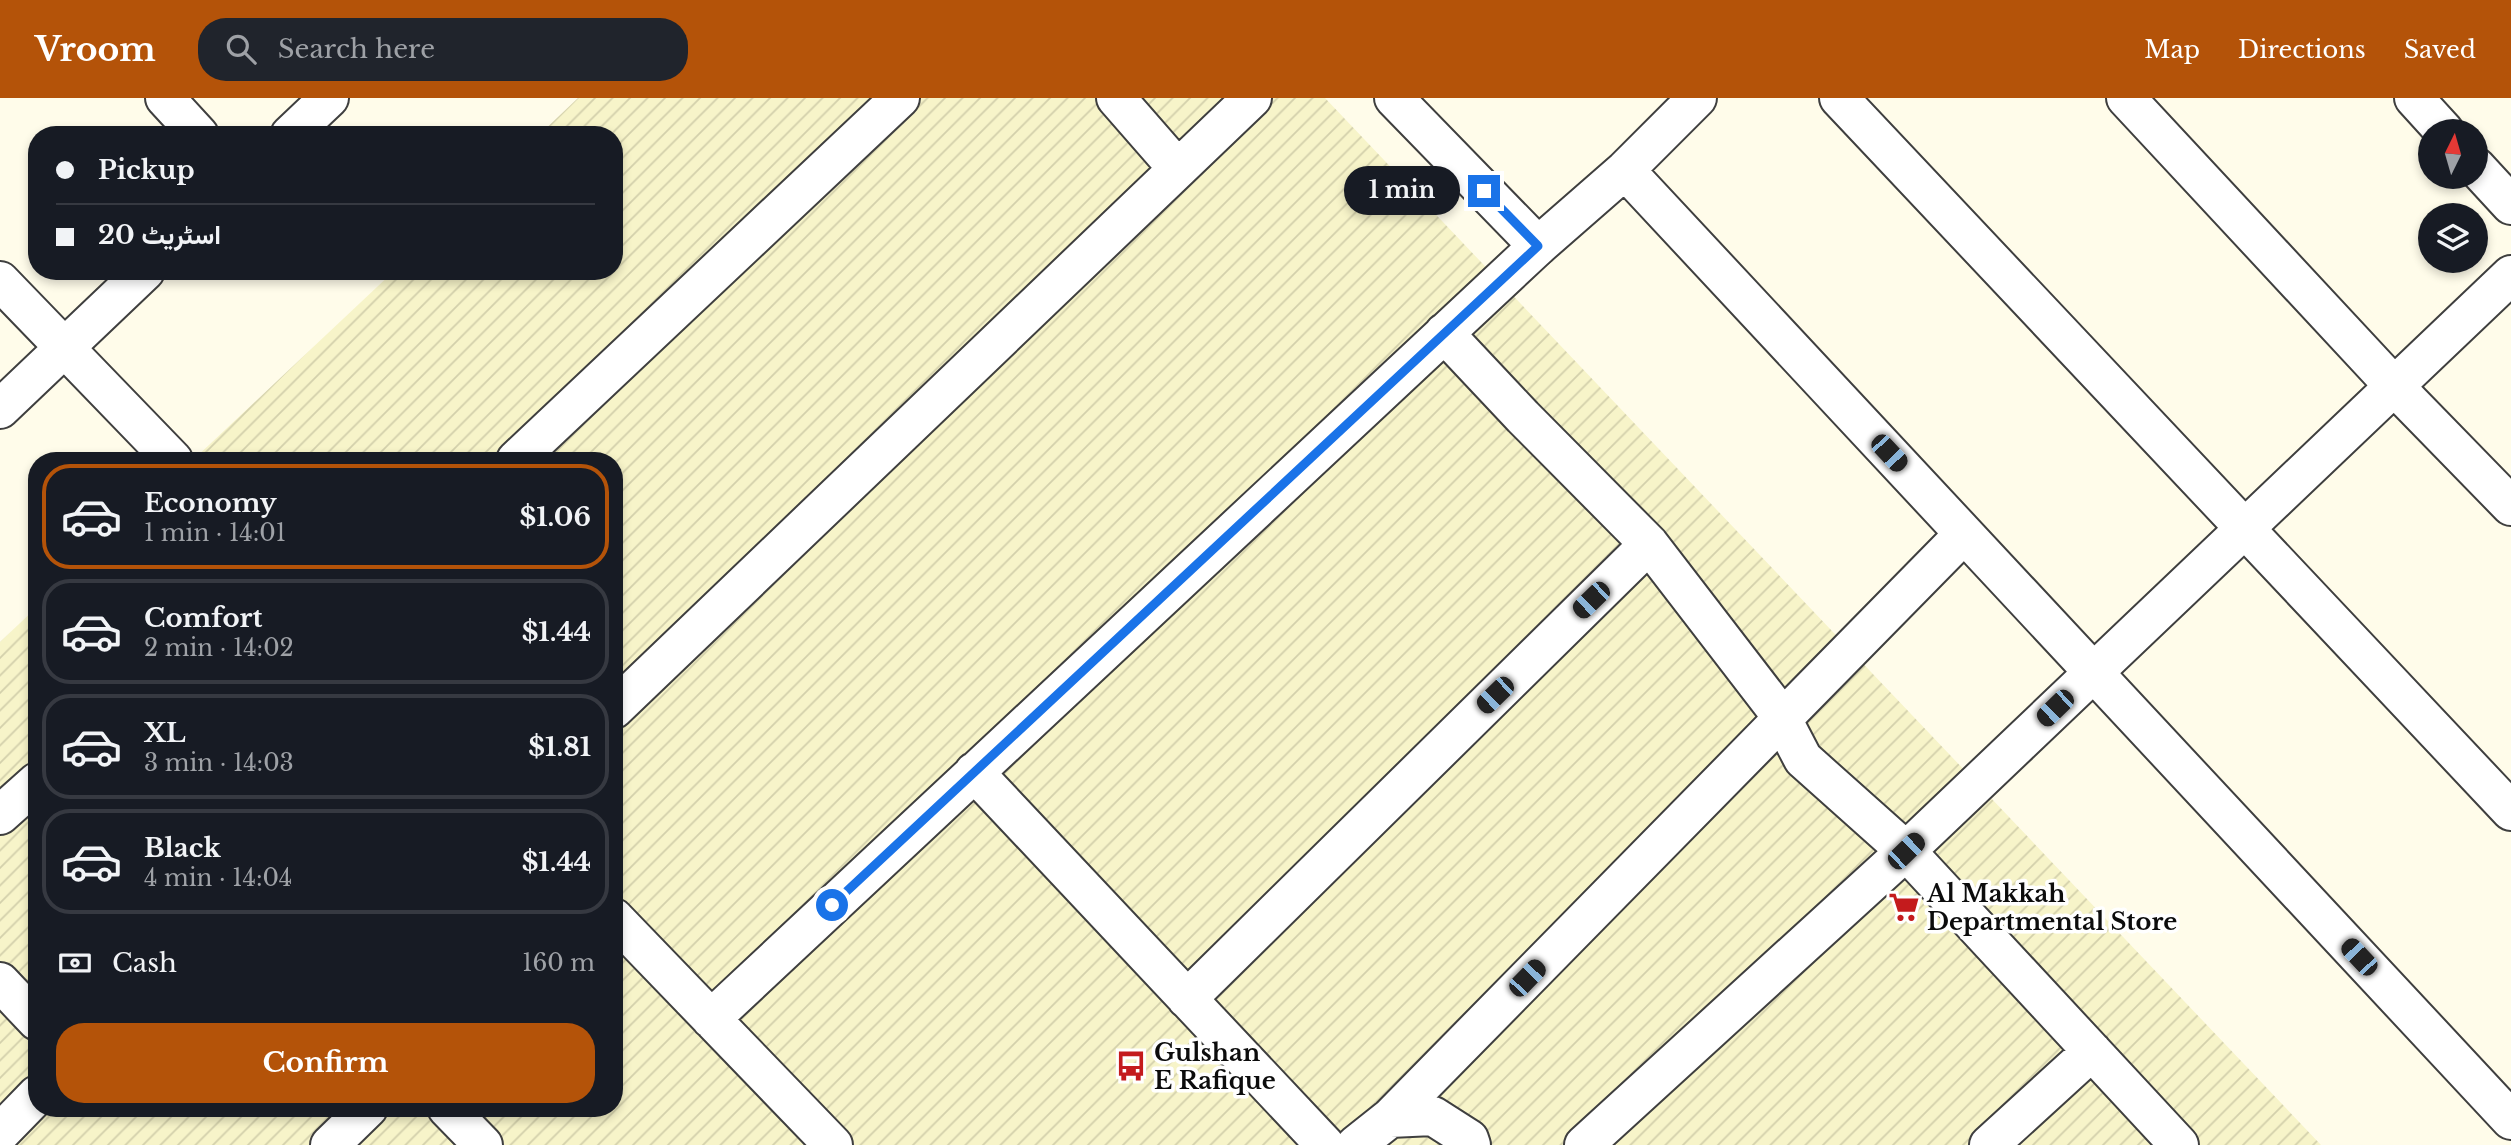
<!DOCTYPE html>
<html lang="en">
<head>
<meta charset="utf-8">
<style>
	:root { --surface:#171b24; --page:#20242c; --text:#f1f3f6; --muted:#9ea1a6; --line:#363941; --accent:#b45309 }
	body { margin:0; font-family:"Libre Baskerville",Vazirmatn,serif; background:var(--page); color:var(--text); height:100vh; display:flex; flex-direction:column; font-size:26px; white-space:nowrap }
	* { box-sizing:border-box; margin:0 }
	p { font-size:23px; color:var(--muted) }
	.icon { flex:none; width:38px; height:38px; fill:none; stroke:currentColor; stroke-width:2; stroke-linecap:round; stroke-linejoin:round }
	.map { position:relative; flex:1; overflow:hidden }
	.drawer { position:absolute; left:28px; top:354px; width:595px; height:665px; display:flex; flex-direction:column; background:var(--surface); border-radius:28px; box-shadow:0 4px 10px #0003 }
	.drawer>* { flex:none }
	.top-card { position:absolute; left:28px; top:28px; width:595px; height:154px; border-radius:28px; box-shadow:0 4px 10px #0003; display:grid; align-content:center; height:154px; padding:0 28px; background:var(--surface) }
	.needle { width:46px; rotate:5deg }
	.tools { position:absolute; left:2418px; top:21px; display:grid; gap:14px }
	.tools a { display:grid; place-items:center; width:70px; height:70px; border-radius:50%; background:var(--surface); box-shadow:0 4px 10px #0003; font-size:35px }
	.end { position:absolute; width:32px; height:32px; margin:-16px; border:9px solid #1a73e8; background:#fff; box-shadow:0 0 0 4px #fff }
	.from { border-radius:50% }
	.bubble { position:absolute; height:49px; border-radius:24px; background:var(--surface); box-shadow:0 4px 10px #0003; font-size:23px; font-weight:800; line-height:49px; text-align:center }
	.car { position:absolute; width:21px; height:42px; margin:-21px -10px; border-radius:9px; box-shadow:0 0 5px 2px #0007; background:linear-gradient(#222 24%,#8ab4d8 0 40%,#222 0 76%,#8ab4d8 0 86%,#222 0) }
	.top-card b { display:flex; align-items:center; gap:24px; height:66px; font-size:26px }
	.top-card b+b { border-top:2px solid var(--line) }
	.top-card i { width:18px; height:18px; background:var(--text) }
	ul { padding:12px 0 0; list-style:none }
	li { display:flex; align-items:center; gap:21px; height:105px; margin:0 14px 10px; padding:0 14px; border:4px solid var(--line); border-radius:28px }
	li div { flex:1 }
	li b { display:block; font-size:26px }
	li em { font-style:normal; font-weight:800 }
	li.current { border-color:var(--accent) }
	li>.icon { width:63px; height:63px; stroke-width:1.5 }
	.pay { display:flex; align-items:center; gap:18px; height:77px; padding:0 28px; font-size:26px }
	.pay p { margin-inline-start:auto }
	.action { display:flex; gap:14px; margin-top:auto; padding:14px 28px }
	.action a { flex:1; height:80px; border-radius:28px; background:var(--accent); color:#fff; font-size:28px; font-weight:800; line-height:80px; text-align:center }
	header { display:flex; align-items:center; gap:42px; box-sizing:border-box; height:98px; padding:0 35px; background:var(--accent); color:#fff }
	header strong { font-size:33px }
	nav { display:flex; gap:38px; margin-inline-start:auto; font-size:24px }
	.search { width:490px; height:63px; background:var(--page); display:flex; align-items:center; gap:18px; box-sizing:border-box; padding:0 24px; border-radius:28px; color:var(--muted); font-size:26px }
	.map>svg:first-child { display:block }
</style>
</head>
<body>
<header>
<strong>Vroom</strong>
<div class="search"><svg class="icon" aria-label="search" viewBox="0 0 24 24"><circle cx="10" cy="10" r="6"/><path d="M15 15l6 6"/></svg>Search here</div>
<nav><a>Map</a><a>Directions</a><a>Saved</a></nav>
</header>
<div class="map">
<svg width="2511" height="1047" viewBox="0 0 2511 1047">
	<defs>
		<pattern id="farmland-furrows" width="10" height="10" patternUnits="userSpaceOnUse" patternTransform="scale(1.75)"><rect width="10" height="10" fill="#f7f4c9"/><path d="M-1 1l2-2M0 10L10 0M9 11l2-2" fill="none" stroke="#d3d0ab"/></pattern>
	</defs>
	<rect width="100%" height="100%" fill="#fffcea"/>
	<path fill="url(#farmland-furrows)" d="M 578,0 L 1325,0 L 2321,1047 L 0,1047 L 0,544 L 37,509 L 37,1010 L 614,1010 L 614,362 L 193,362 L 394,173 L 614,173 L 614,37 L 539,37 Z"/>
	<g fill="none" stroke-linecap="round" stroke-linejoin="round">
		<g stroke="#3f3f3f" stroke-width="42">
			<path id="minor" d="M 165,0 L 199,37
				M 1116,0 L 1178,71
				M 1839,0 L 2511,713
				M 2126,0 L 2394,288 L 2511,408
				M 2414,0 L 2444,33
				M 290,37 L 329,0
				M 2476,69 L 2511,107
				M 1625,72 L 2511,1022
				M 0,183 L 173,362
				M 1444,235 L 1523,319 L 1649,446 L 1779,615 L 1803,661 L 1906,753 L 2179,1047
				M 0,311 L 145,173
				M 516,362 L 900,0
				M 614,611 L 1252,0
				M 974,674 L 1325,1047
				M 0,717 L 37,684
				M 614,820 L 833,1047
				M 0,884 L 37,923
				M 1187,901 L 1649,446
				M 711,921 L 1538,148 L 1625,72 L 1697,0
				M 447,1010 L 483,1047
				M 1390,1020 L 1964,436
				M 0,1035 L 37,997
				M 330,1047 L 368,1010
				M 1356,1047 L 1390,1020 L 1433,1018 L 1469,1041 L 1471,1047
				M 1584,1047 L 1906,753 L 2511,177
				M 1989,1047 L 2092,953"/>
		</g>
		<g stroke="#3f3f3f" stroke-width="42">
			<path id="tertiary" d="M 1394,0 L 1538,148"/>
		</g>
		<use href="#minor" stroke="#fff" stroke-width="38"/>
		<use href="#tertiary" stroke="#fff" stroke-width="38"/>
	</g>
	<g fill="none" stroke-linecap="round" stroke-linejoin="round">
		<path stroke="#1a73e8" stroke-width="9" d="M 832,807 L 1538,148 L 1484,93"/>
	</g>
	<defs>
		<g id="supermarket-bare" transform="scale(2.415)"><path d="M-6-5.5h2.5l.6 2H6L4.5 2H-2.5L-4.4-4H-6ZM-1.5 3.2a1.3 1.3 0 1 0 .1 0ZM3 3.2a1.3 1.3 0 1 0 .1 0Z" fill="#c41b1d" stroke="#fff" stroke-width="2.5" paint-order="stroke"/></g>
		<g id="bus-bare" transform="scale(2.415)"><path d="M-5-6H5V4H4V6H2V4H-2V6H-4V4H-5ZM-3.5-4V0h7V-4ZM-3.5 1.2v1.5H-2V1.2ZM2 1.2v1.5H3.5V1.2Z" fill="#c41b1d" stroke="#fff" stroke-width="2.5" paint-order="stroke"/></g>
	</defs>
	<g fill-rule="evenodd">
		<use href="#supermarket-bare" x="1904" y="809"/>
		<use href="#bus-bare" x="1131" y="968"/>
	</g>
	<g text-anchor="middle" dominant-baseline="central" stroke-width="7" stroke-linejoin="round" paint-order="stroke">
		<g font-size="24" font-weight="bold" fill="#0c0c0c" stroke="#fff" text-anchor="start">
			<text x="1927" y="795">Al Makkah<tspan x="1927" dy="28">Departmental Store</tspan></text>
			<text x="1154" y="954">Gulshan<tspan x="1154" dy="28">E Rafique</tspan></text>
		</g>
	</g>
</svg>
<div class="tools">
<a><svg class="needle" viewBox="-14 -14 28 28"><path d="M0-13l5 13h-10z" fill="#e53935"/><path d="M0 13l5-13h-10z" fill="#9ea1a6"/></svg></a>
<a><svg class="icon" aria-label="layers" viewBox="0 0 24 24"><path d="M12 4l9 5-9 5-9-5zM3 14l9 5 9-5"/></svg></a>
</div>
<i class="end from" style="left:832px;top:807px"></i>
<i class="end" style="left:1484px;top:93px"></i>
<div class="bubble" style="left:1344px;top:68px;width:116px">1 min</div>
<i class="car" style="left:1889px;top:355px;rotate:137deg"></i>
<i class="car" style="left:1591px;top:502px;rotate:226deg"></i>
<i class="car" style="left:1495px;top:597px;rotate:226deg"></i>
<i class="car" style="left:2055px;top:610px;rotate:226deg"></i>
<i class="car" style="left:1906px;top:753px;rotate:46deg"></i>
<i class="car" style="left:2359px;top:859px;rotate:317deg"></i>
<i class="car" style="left:1527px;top:880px;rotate:44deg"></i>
<div class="top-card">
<b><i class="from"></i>Pickup</b>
<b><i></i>اسٹریٹ 20</b>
</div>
<section class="drawer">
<ul>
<li class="current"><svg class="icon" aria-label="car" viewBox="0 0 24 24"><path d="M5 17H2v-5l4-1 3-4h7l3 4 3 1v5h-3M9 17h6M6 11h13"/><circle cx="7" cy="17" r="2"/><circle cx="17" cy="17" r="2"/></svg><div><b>Economy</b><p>1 min · 14:01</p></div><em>$1.06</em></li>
<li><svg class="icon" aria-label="car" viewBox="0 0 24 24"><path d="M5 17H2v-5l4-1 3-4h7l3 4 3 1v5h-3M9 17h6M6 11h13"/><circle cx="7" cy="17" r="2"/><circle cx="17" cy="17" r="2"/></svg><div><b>Comfort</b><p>2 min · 14:02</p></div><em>$1.44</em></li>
<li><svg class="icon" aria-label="car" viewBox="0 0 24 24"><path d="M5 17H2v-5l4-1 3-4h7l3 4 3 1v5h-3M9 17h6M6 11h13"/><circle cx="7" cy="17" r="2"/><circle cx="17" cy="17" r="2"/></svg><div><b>XL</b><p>3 min · 14:03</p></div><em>$1.81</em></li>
<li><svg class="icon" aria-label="car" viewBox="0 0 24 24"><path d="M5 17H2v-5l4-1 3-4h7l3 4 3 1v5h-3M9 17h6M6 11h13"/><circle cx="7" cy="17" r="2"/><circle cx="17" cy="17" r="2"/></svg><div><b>Black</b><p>4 min · 14:04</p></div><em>$1.44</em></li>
</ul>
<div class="pay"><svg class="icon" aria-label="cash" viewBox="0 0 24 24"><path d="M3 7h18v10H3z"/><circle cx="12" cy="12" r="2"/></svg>Cash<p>160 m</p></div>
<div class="action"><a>Confirm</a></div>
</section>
</div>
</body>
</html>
